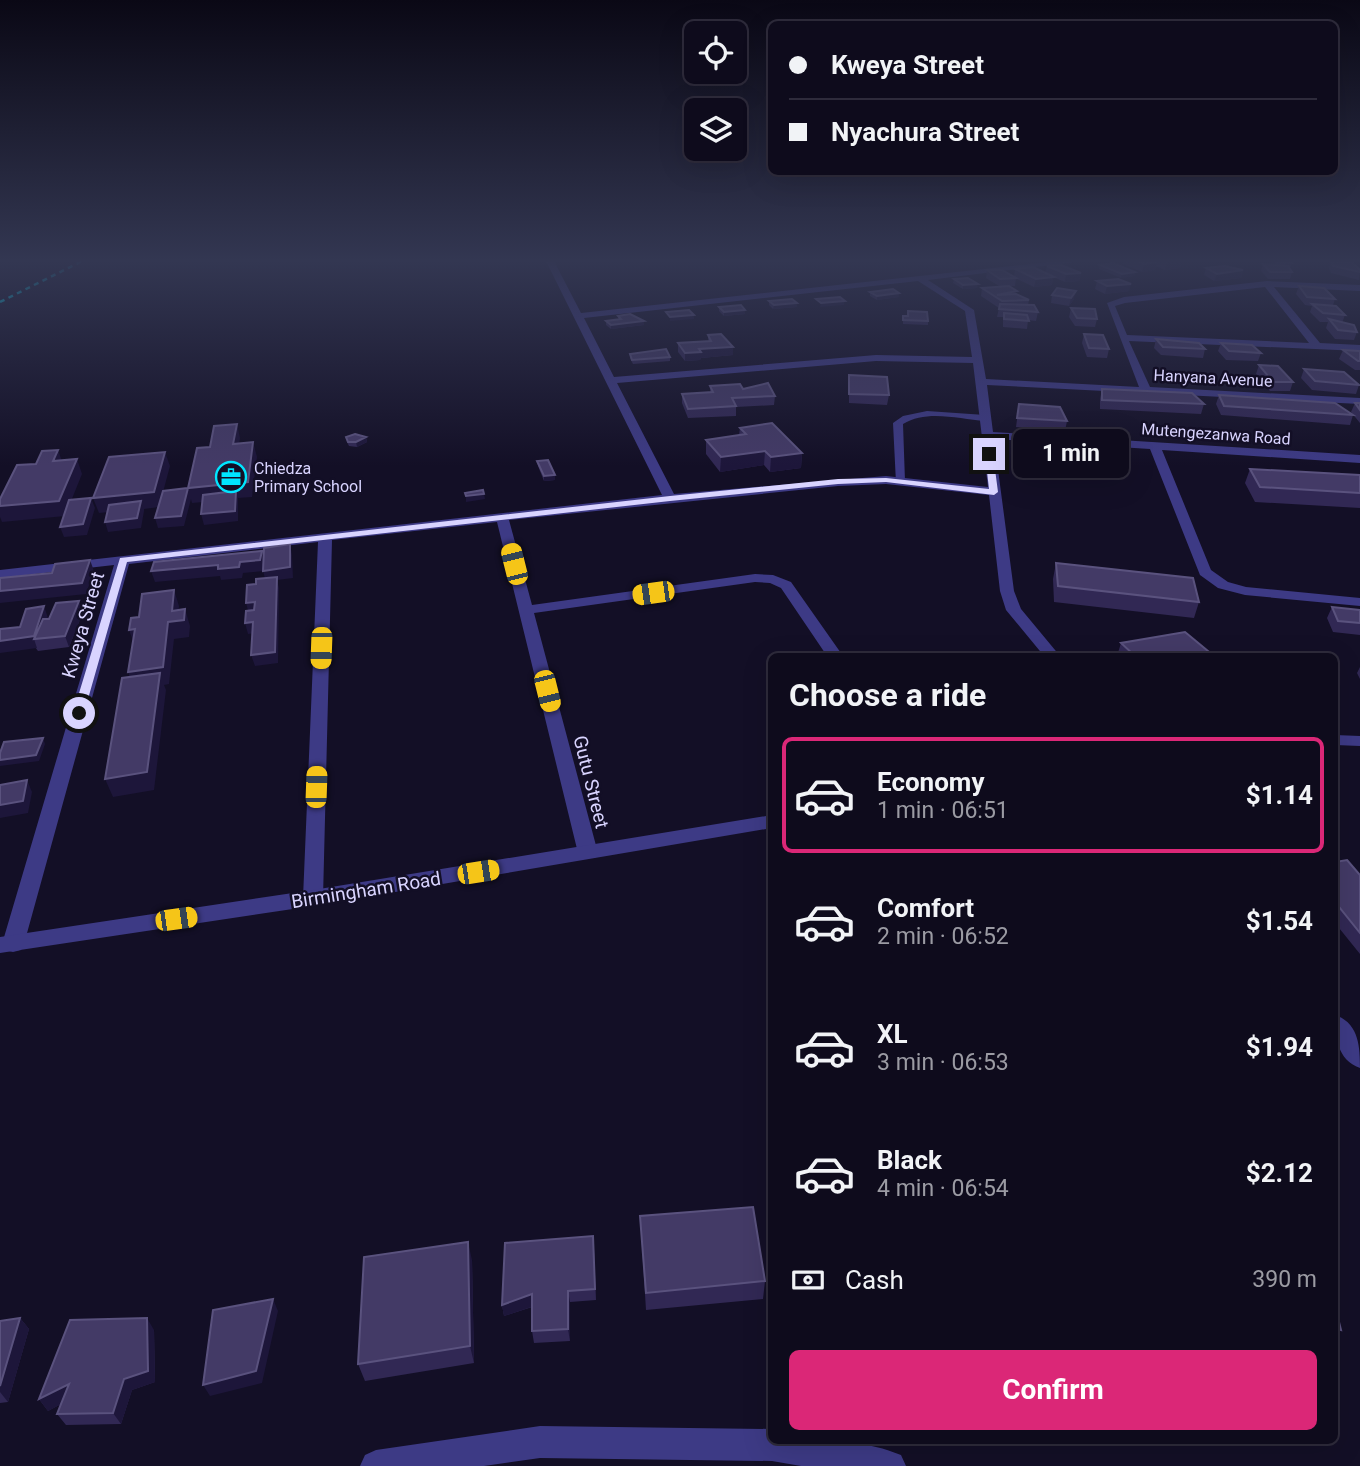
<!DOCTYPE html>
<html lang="en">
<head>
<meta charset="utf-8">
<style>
	:root { --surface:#0e0b1c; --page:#171425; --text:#f1f3f6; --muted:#9b9ba3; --line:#2e2b3b; --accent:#db2777 }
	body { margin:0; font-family:Roboto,sans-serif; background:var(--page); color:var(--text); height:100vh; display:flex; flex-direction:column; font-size:26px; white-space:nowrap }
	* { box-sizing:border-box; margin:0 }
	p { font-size:23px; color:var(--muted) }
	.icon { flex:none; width:38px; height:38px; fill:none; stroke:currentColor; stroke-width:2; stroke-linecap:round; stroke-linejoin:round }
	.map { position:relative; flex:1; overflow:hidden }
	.side { position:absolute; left:768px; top:653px; width:570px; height:791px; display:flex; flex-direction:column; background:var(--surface); border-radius:10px; box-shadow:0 7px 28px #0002,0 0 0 2px var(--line) }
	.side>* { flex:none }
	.hud { position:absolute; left:768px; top:21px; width:570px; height:154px; border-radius:10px; box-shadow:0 7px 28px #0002,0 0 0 2px var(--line); display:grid; align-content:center; height:154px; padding:0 21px; background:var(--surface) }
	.fabs { position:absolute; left:684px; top:21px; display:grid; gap:14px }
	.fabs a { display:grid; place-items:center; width:63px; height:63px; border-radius:10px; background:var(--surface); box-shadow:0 7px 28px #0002,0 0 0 2px var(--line); font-size:35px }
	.end { position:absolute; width:32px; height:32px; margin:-16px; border:9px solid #d9d4ff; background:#111; box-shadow:0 0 0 4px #111 }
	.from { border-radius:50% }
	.bubble { position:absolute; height:49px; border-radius:10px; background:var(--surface); box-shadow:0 7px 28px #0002,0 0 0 2px var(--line); font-size:23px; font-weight:700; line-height:49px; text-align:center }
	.car { position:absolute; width:21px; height:42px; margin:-21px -10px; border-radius:9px; box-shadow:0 0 5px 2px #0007; background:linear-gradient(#f5c518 24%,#345 0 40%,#f5c518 0 76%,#345 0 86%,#f5c518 0) }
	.hud b { display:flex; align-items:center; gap:24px; height:66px; font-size:26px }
	.hud b+b { border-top:2px solid var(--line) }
	.hud i { width:18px; height:18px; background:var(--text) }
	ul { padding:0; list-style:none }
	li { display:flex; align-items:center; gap:21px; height:116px; margin:0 14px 10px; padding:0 7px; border:4px solid transparent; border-radius:10px }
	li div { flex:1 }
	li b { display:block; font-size:26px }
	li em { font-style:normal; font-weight:700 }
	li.current { border-color:var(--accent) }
	li>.icon { width:63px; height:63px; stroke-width:1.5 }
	h2 { padding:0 21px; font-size:32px; line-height:84px }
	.pay { display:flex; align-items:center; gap:18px; height:77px; padding:0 21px; font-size:26px }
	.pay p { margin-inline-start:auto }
	.action { display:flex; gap:14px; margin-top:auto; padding:14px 21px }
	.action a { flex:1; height:80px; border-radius:10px; background:var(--accent); color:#fff; font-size:28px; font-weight:700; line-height:80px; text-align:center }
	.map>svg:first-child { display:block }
</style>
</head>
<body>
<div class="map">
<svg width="1360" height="1466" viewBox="0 0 1360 1466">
	<rect width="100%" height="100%" fill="#130f26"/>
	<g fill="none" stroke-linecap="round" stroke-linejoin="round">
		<path fill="#3d3a85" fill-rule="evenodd" d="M 927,411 L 985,415 L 990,418 L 985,421 C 959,419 927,409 903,424 L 905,481 L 896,483 L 893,423 L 903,416 Z"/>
		<path fill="#3d3a85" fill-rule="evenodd" d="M 546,261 L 554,261 L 581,313 L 1058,261 L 1084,261 L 928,280 L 974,310 L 986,379 L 1139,387 L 1107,303 L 1124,297 L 1267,281 L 1360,285 L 1360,291 L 1274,287 L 1320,343 L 1360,345 L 1360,351 L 1129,341 L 1150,387 L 1360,398 L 1360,404 L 987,385 L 993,432 L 1360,455 L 1360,463 L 1162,450 L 1211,570 L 1228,582 L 1246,587 L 1360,598 L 1360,606 L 1245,595 L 1218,588 L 1200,575 L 1150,449 L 994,439 L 1014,591 L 1021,609 L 1060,656 L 1044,656 L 1006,610 L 1000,591 L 989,495 L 886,484 L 838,486 L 509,520 L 532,605 L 755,574 L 773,575 L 791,582 L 843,656 L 827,656 L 781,588 L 770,583 L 755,582 L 534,613 L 598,853 L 595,858 L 581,858 L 578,853 L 497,522 L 332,540 L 323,898 L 320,903 L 313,906 L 306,903 L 303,898 L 318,542 L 129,564 L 24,944 L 21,950 L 13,952 L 5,950 L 2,944 L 114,565 L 0,578 L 0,570 L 662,495 ZM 918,281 L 965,311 L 972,357 L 876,355 L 614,377 L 584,318 ZM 1265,287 L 1309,343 L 1127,335 L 1115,306 L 1125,303 ZM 876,361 L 973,363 L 988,487 L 886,476 L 674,494 L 617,383 Z
			M 1335,1015 C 1359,1023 1360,1047 1360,1068 C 1337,1060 1335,1036 1335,1015 Z
			M 540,1426 L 772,1429 L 772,1440 C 815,1440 861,1438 901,1455 L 906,1466 L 801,1466 L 772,1461 L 540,1458 L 484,1466 L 360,1466 L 365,1455 L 376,1450 Z"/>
		<path fill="#3d3a85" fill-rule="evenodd" d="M 1335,735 L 1360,736 L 1360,746 L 1335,745 Z
			M 772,815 L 772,828 L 313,906 L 0,953 L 0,937 L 313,890 Z"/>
		<path stroke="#00e5ff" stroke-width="2.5" stroke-dasharray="5 4.5" stroke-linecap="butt" d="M 0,302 L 82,261"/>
	</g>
	<path fill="#312854" d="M 1124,261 L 1181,261 L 1180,268 L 1165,270 L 1156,266 L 1155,270 L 1142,272 L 1123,264 Z
		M 1271,261 L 1290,261 L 1292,263 L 1291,267 L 1289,267 L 1292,272 L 1290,279 L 1268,279 L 1261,271 L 1263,264 L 1274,265 Z
		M 1331,261 L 1360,270 L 1359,280 L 1331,273 L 1329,268 Z
		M 1100,265 L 1135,272 L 1134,276 L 1121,278 L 1099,269 Z
		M 1047,266 L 1081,273 L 1079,281 L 1065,282 L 1051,276 L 1052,285 L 1034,287 L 1015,278 L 1016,278 L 1015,286 L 1009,286 L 1017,294 L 1029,300 L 1028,305 L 1038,312 L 1036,321 L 1028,320 L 1027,329 L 1003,327 L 1003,317 L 997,317 L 999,308 L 981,296 L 982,288 L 999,286 L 986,278 L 987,270 L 1014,277 L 1015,269 L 1045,273 Z
		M 1206,268 L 1243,270 L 1241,278 L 1214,281 L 1204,275 Z
		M 954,279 L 977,288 L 963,289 L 953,283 Z
		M 1097,281 L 1129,291 L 1105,294 L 1095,289 Z
		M 1299,286 L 1335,299 L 1333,305 L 1345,315 L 1342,323 L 1357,332 L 1354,340 L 1335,339 L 1326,328 L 1328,322 L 1320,322 L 1310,312 L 1312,306 L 1305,305 L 1296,294 Z
		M 870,292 L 899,297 L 877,300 L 870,296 Z
		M 1052,295 L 1074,299 L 1069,306 L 1051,303 Z
		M 769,301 L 797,307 L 773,309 L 769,305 Z
		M 719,307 L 745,314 L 724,316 L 719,311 Z
		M 1071,308 L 1097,319 L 1095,327 L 1075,326 L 1069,317 Z
		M 908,311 L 928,321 L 928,325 L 903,324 L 903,316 L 908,316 Z
		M 618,316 L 644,325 L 611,329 L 606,325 L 606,321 L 618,319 Z
		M 1084,334 L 1109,349 L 1107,358 L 1087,357 L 1082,343 Z
		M 708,335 L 733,347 L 733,355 L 701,358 L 700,360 L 685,361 L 678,352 L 678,343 L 708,341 Z
		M 1156,339 L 1205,349 L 1203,358 L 1161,355 L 1154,348 Z
		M 1221,343 L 1261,353 L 1258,361 L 1226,360 L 1218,351 Z
		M 1343,350 L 1360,351 L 1360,370 L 1355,370 L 1339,359 Z
		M 630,354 L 670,357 L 670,361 L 633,364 L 630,358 Z
		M 1259,365 L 1293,382 L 1290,391 L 1270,391 L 1256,374 Z
		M 1304,369 L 1359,385 L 1356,394 L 1312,390 L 1301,378 Z
		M 849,375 L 889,395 L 887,405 L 849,403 Z
		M 710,386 L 743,389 L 775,396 L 774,405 L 736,407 L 736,416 L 688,418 L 682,403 L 682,394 L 710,392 Z
		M 1102,389 L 1204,404 L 1201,414 L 1100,409 L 1100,399 Z
		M 1219,395 L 1353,415 L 1350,425 L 1221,415 L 1216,404 Z
		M 1355,403 L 1360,403 L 1360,423 L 1351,412 Z
		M 1019,404 L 1067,421 L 1065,431 L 1016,427 Z
		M 740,428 L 802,453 L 801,468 L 770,472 L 764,465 L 720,472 L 706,454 L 706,440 L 739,435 Z
		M 346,437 L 366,437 L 367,442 L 357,447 L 349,446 L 347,442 Z
		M 537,461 L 555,480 L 544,481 L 538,466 Z
		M 1250,469 L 1360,475 L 1360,508 L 1255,502 L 1245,483 Z
		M 1056,563 L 1199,602 L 1194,618 L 1054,602 L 1053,579 Z
		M 1332,607 L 1360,610 L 1360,635 L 1333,632 L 1327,618 Z
		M 83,612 L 69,647 L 38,651 L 20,627 L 48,618 L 48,619 Z
		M 1121,643 L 1214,656 L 1117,656 Z
		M 1360,667 L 1360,679 L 1357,673 Z
		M 1335,862 L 1360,875 L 1360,954 L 1335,923 Z
		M 640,1216 L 765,1281 L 763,1299 L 646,1310 Z
		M 594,1248 L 596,1300 L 570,1302 L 570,1341 L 534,1343 L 532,1331 L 532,1307 L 504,1316 L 502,1305 Z
		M 472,1260 L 474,1363 L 365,1381 L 358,1364 Z
		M 1335,1306 L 1341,1330 L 1335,1337 Z
		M 20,1318 L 29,1329 L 8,1402 L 0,1403 L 0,1321 Z
		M 154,1330 L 155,1382 L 132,1390 L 121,1424 L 66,1425 L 57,1414 L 61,1404 L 48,1411 L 39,1399 Z"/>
	<path fill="#1d163a" d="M 1181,261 L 1180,268 L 1165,270 L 1167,262 Z
		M 1157,262 L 1155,270 L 1142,272 L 1144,264 Z
		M 1243,270 L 1241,278 L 1214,281 L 1217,274 Z
		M 1135,272 L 1134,276 L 1121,278 L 1122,274 Z
		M 1081,273 L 1079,281 L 1065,282 L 1066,274 Z
		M 1054,277 L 1052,285 L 1034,287 L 1036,279 Z
		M 978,284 L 977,288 L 963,289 L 963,285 Z
		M 1131,284 L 1129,291 L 1105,294 L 1107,286 Z
		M 1076,291 L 1074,299 L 1069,306 L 1071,298 Z
		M 899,293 L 899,297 L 877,300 L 877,296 Z
		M 845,301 L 844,305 L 820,307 L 821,303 Z
		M 797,303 L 797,307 L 773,309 L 774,305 Z
		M 745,310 L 745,314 L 724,316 L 724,312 Z
		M 694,315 L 694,319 L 670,321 L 670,317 Z
		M 644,321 L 644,325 L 611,329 L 611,325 Z
		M 733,347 L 733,355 L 701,358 L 700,360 L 685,361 L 685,353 L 699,349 Z
		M 237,424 L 240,438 L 237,459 L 233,444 Z
		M 366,437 L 367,442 L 357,447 L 356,442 Z
		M 253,442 L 257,457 L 252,497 L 238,498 L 238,521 L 204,525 L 201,514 L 236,499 L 192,503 L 188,488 Z
		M 58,450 L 63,464 L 53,461 Z
		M 765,451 L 764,465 L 720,472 L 721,457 Z
		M 165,452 L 170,466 L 159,507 L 144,509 L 144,511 L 141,528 L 108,532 L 105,522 L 139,509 L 99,513 L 93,498 Z
		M 802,453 L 801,468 L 770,472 L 771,457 Z
		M 77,459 L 82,474 L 65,516 L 2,522 L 0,517 L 0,506 Z
		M 555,475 L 555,480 L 544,481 L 544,476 Z
		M 188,488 L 191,499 L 184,526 L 158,528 L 155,518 Z
		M 484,494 L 485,499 L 466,502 L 466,496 Z
		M 91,498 L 95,508 L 87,535 L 64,537 L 60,527 Z
		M 290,544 L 292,555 L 293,578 L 277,580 L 279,588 L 278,663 L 255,666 L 251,655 L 266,582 L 263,571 Z
		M 262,551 L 264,561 L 263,571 L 243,573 L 242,578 L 221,580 L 220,576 L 155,582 L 151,571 L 240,562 Z
		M 90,560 L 94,571 L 86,594 L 0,603 L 0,591 Z
		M 174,590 L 179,606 L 178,621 L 185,609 L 190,626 L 189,637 L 174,639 L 169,684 L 164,685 L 166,690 L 154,790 L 113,797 L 105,779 L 134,690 L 128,672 L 168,622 L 172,611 Z
		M 79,601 L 83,612 L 69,647 L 65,636 Z
		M 255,602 L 258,613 L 249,614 L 246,603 Z
		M 44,606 L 48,618 L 42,638 L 34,639 L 37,648 L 0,653 L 0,641 L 34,636 Z
		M 253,622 L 256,633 L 248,634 L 245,623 Z
		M 135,629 L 135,646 L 129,630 Z
		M 43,738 L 45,744 L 39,761 L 0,766 L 0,760 Z
		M 27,780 L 32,792 L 28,813 L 0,818 L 0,805 Z
		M 468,1242 L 472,1260 L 474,1363 L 470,1346 Z
		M 568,1291 L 570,1302 L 570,1341 L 568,1329 Z
		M 532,1294 L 534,1306 L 504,1316 L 502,1305 Z
		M 273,1299 L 278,1311 L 262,1383 L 210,1396 L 203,1385 Z
		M 20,1318 L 29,1329 L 8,1402 L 0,1392 L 0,1386 Z
		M 147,1318 L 154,1330 L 155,1382 L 132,1390 L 121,1424 L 113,1413 L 124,1379 Z
		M 69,1384 L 78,1395 L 48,1411 L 39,1399 Z"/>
	<path fill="#433a66" stroke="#5a527e" stroke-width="2" d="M 1136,261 L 1154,261 L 1157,262 L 1144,264 Z
		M 1275,261 L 1290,261 L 1292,263 L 1277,263 Z
		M 1331,261 L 1353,263 L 1360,270 L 1360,272 L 1333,266 Z
		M 1113,263 L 1135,272 L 1122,274 L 1100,265 Z
		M 1263,264 L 1288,266 L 1292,272 L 1270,272 Z
		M 1061,265 L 1081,273 L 1066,274 L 1047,266 Z
		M 1225,266 L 1243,270 L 1217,274 L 1206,268 Z
		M 1033,267 L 1054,277 L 1036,279 L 1015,269 Z
		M 987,270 L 1002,270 L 1016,278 L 1000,279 Z
		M 968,278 L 978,284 L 963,285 L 954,279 Z
		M 1118,279 L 1131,284 L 1107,286 L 1097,281 Z
		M 1009,286 L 1017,291 L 997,295 L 1016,294 L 1029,300 L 1002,301 L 982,288 Z
		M 1299,286 L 1324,288 L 1335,299 L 1307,297 Z
		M 1057,288 L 1076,291 L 1071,298 L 1052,295 Z
		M 893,289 L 899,293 L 877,296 L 870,292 Z
		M 840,297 L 845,301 L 821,303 L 816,299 Z
		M 792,299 L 797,303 L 774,305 L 769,301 Z
		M 1000,304 L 1034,305 L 1038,312 L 999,309 Z
		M 1312,304 L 1336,306 L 1345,315 L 1323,313 Z
		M 741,305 L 745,310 L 724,312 L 719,307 Z
		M 1071,308 L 1095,309 L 1097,319 L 1077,318 Z
		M 689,310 L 694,315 L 670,317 L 666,312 Z
		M 908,311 L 927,312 L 928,321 L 903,320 L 903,316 L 908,316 Z
		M 1004,313 L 1027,315 L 1029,321 L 1004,319 Z
		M 630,314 L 644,321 L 611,325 L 606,321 L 621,319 L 618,316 Z
		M 1329,319 L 1354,325 L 1357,332 L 1338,330 Z
		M 721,334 L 733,347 L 699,349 L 701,352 L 685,353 L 678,343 L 711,341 L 708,335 Z
		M 1084,334 L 1103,335 L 1109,349 L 1089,348 Z
		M 1156,339 L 1199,343 L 1205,349 L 1163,347 Z
		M 1221,343 L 1252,345 L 1261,353 L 1229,351 Z
		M 666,349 L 670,357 L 632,360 L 630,354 Z
		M 1343,350 L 1360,351 L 1360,361 L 1358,361 Z
		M 1259,365 L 1278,366 L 1293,382 L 1273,382 Z
		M 1304,369 L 1344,372 L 1359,385 L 1315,381 Z
		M 849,375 L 887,377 L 889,395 L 849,394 Z
		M 768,383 L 775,396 L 732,398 L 736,406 L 688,409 L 682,394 L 713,392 L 710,386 L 740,384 L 743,389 Z
		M 1102,389 L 1192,393 L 1204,404 L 1102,400 Z
		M 1219,395 L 1335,403 L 1353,415 L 1224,406 Z
		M 1355,403 L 1360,403 L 1360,410 Z
		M 1019,404 L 1060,407 L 1067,421 L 1017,418 Z
		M 772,423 L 802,453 L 771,457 L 765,451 L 721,457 L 706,440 L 746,434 L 740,428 Z
		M 237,424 L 233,444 L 253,442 L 248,482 L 188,488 L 197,448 L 210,447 L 214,426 Z
		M 355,434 L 366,437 L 356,442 L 348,442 L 346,437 Z
		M 58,450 L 53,461 L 77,459 L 59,501 L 0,506 L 0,499 L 17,465 L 36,464 L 42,451 Z
		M 165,452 L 154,492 L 93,498 L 109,457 Z
		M 548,460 L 555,475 L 544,476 L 537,461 Z
		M 1250,469 L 1360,475 L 1360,493 L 1260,487 Z
		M 188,488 L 181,516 L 155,518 L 163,491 Z
		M 483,490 L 484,494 L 466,496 L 465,493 Z
		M 236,491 L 235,511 L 201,514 L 203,495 Z
		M 91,498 L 83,524 L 60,527 L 69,500 Z
		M 141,501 L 137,518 L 105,522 L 109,505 Z
		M 290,544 L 290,567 L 263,571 L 264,548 Z
		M 262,551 L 260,560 L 240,562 L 239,567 L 218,569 L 218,565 L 151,571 L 154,562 Z
		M 90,560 L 82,583 L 0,591 L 0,578 L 52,573 L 55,564 Z
		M 1056,563 L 1193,578 L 1199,602 L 1058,586 Z
		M 277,577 L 275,652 L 251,655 L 253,622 L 245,623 L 246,611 L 254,610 L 255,602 L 246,603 L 247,585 L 256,584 L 256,579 Z
		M 174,590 L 172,611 L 185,609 L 184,620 L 168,622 L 163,667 L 128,672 L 135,629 L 129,630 L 131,618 L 139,617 L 142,594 Z
		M 79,601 L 65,636 L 34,639 L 43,619 L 49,619 L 56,603 Z
		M 44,606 L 34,636 L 0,641 L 0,629 L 20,627 L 26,609 Z
		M 1332,607 L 1360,610 L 1360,623 L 1338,621 Z
		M 1185,632 L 1214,656 L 1135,656 L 1121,643 Z
		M 160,673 L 147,772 L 105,779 L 122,678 Z
		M 43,738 L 36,755 L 0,760 L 0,753 L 4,742 Z
		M 27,780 L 23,801 L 0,805 L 0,785 Z
		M 1347,860 L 1360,875 L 1360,933 L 1335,902 L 1335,862 Z
		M 753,1207 L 765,1281 L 646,1293 L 640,1216 Z
		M 593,1236 L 595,1289 L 568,1291 L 568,1329 L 532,1331 L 532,1294 L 502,1305 L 505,1243 Z
		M 468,1242 L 470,1346 L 358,1364 L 364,1257 Z
		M 273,1299 L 256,1371 L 203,1385 L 213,1310 Z
		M 1335,1306 L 1341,1330 L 1335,1328 Z
		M 20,1318 L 0,1386 L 0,1321 Z
		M 147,1318 L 148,1371 L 124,1379 L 113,1413 L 57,1414 L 69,1384 L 39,1399 L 70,1320 Z"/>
	<linearGradient id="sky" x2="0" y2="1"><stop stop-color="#0a0815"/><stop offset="0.56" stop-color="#333752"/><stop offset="1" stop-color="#333752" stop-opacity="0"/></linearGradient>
	<rect width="1360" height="466" fill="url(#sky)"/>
	<path fill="#d9d4ff" d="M 989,452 L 993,454 L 998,492 L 994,495 L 886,482 L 838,484 L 670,501 L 127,562 L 84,713 L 79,717 L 73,713 L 120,558 L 670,496 L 838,479 L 886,478 L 989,489 L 985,454 Z"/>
	<defs>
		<g id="office-ring" transform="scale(1.575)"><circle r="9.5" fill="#130f26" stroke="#00e5ff" stroke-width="1.5"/><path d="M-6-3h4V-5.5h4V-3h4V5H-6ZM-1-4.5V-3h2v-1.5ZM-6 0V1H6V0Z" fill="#00e5ff"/></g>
	</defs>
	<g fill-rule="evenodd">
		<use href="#office-ring" x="231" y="477"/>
	</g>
	<g text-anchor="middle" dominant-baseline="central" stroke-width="5" stroke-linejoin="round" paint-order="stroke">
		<g font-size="16" fill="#d9d4ff" stroke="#130f26">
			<text transform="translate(1213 378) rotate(3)">Hanyana Avenue</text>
			<text transform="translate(1216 434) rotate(4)">Mutengezanwa Road</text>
		</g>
		<g font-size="16" fill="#d9d4ff" stroke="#130f26" text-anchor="start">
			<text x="254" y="468">Chiedza<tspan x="254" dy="18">Primary School</tspan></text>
		</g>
		<g font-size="19" fill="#d9d4ff" stroke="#130f26">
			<text transform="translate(83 625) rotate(-74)">Kweya Street</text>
			<text transform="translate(591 782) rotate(76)">Gutu Street</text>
			<text transform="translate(366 890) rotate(-9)">Birmingham Road</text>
		</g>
	</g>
</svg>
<div class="fabs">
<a><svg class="icon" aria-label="locate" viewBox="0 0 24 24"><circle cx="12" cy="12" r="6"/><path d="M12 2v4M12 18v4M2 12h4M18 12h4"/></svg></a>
<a><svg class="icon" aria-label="layers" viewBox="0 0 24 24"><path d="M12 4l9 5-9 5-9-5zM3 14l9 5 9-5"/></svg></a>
</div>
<i class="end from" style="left:79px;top:713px"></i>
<i class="end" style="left:989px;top:454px"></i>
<div class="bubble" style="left:1013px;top:429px;width:116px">1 min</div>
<i class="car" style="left:514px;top:564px;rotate:346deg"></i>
<i class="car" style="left:653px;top:593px;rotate:262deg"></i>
<i class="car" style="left:321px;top:648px;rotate:182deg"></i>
<i class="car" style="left:547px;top:691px;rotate:166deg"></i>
<i class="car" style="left:316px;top:787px;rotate:2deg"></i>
<i class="car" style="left:478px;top:872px;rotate:81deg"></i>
<i class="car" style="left:176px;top:919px;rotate:82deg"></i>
<div class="hud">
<b><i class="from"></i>Kweya Street</b>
<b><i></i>Nyachura Street</b>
</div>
<section class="side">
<h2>Choose a ride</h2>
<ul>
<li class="current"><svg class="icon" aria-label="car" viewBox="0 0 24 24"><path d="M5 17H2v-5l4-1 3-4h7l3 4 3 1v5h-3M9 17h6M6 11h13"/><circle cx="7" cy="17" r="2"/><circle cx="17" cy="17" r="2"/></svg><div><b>Economy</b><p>1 min · 06:51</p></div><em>$1.14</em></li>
<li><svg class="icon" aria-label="car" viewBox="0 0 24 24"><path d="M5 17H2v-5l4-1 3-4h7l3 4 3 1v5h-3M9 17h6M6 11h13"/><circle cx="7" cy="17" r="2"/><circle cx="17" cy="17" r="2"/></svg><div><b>Comfort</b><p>2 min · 06:52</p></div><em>$1.54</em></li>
<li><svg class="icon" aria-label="car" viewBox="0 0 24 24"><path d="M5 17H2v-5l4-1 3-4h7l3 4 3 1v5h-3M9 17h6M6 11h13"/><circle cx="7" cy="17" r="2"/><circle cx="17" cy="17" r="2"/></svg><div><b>XL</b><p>3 min · 06:53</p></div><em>$1.94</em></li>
<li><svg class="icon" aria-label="car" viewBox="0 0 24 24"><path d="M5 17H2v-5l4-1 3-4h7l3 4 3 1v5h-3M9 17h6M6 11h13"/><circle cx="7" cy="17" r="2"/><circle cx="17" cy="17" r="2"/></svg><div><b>Black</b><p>4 min · 06:54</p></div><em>$2.12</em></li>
</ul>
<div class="pay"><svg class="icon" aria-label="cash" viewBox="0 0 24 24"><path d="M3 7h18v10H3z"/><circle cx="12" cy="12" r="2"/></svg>Cash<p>390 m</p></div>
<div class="action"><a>Confirm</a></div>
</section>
</div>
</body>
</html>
